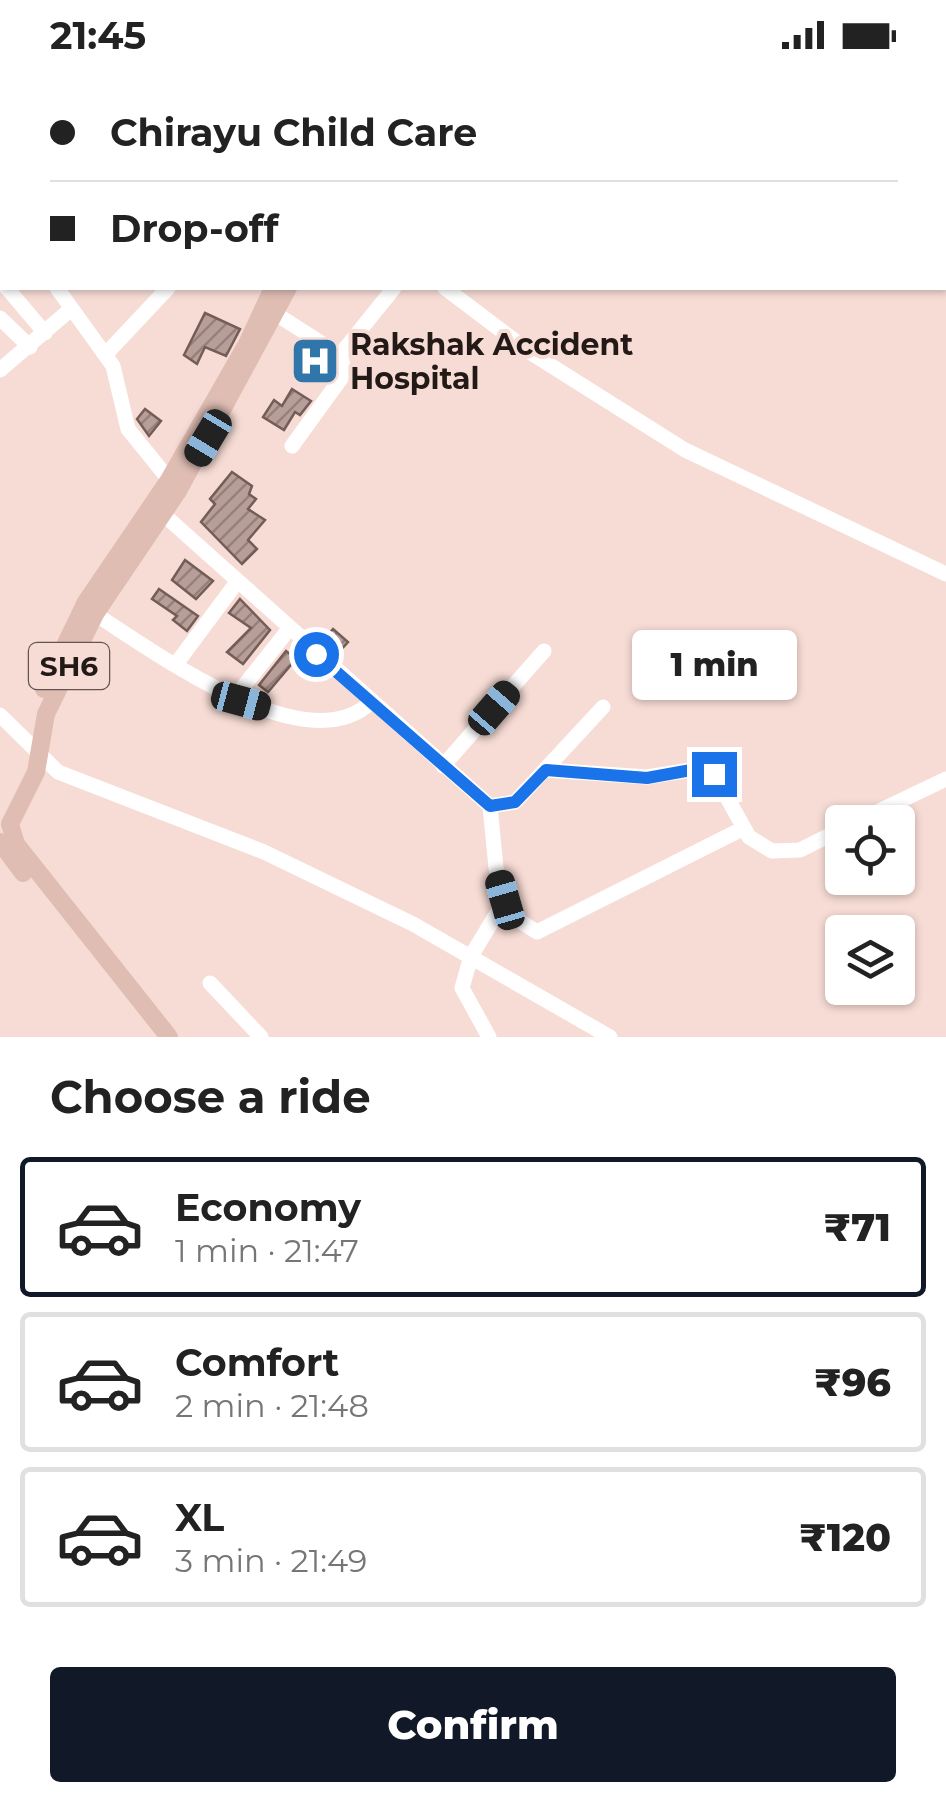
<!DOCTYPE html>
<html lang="en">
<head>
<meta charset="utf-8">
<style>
	:root { --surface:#fff; --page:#f2f2f2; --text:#222; --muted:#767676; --line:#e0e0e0; --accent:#111827 }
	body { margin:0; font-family:Montserrat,sans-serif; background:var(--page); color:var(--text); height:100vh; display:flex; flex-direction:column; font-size:38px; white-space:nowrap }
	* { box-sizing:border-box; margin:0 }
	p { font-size:32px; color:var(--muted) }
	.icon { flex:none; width:55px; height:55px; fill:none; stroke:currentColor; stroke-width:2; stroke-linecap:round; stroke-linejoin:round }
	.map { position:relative; height:967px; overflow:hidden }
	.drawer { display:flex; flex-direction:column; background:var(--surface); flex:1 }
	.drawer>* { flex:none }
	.hud { position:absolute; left:0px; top:0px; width:948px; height:220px; box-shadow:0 2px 8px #0004; display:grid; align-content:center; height:220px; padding:0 50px; background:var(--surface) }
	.tools { position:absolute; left:825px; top:735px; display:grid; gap:20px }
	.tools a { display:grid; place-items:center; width:90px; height:90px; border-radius:10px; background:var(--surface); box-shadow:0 2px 8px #0004; font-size:50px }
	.end { position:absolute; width:45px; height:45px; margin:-22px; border:12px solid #1a73e8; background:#fff; box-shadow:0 0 0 5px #fff }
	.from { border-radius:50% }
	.bubble { position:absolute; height:70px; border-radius:10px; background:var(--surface); box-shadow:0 2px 8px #0004; font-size:32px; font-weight:800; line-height:70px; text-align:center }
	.car { position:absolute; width:30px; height:60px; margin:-30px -15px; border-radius:12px; box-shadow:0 0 8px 2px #0007; background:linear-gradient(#222 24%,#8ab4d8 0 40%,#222 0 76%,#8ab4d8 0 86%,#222 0) }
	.hud b { display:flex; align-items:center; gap:35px; height:95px; font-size:38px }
	.hud b+b { border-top:2px solid var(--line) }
	.hud i { width:25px; height:25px; background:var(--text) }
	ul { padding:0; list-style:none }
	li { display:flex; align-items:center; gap:30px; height:140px; margin:0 20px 15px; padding:0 30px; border:5px solid var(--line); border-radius:10px }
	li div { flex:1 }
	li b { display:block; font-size:38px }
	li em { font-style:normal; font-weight:800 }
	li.current { border-color:var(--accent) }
	li>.icon { width:90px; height:90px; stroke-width:1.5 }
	h2 { padding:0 50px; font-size:45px; line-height:120px }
	.primary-button { display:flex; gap:20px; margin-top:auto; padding:20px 50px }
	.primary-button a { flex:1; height:115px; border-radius:10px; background:var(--accent); color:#fff; font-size:40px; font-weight:800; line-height:115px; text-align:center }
	.status { display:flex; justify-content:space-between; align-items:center; height:70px; padding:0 50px; background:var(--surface); direction:ltr }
	.status svg { height:28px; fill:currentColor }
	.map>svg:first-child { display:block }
</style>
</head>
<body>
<div class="status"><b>21:45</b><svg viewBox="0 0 49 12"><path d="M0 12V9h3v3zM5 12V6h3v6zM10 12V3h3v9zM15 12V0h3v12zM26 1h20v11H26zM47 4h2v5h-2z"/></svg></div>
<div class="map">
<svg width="946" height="967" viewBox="0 0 946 967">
	<defs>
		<pattern id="building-hatch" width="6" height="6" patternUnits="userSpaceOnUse" patternTransform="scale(2.5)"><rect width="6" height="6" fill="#b89e98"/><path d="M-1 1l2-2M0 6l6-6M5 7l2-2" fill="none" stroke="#95807b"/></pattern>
	</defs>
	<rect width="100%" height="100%" fill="#f7dcd5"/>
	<path fill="url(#building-hatch)" stroke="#745d57" stroke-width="2.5" d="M 205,243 L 240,259 L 226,286 L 205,277 L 197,294 L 184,285 Z
		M 307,277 L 330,292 L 333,299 L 324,310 L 297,289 Z
		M 292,319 L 311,331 L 300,345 L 295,342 L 284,360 L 263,347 L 274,330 L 282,336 Z
		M 145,339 L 161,351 L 149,366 L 137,349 Z
		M 232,402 L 252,416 L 249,424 L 256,429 L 248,439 L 265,450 L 248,470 L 257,479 L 242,494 L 201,452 L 215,434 L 210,429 Z
		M 185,490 L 213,511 L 196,529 L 172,510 Z
		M 159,519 L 198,546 L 187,561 L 173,550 L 177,546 L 152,529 Z
		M 240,529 L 270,560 L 243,594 L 227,582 L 251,558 L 229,543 Z
		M 333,559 L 348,572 L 337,584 L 323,571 Z
		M 286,581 L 296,589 L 268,622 L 259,615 Z"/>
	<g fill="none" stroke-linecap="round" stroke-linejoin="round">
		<path stroke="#fff" stroke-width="15" d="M 126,0 L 128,2
			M 259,0 L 259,2
			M 356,0 L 358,2
			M 375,0 L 383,2
			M 675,0 L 681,2
			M 603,2 L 606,0
			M 0,135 L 2,138
			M 945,197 L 946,198
			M 7,218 L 45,263
			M 57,218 L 113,296 L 128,359 L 175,417
			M 445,218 L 531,283 L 685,380 L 946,504
			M 276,244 L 340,285 L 394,218
			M 0,248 L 30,277
			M 105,285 L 168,218
			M 0,300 L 71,239
			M 292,376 L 342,307 L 345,301 L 340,285
			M 163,444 L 490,736 L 515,732 L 603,637
			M 95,544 C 155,582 305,693 370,633
			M 176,594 L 237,512
			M 235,627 L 289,559
			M 0,645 L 58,702 L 264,782 L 413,854 L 610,967
			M 443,696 L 544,581
			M 546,700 L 647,707 L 702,698 L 714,704 L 749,767 L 772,781 L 800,780 L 842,759
			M 856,752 L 946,709
			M 499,838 L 537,862 L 744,758
			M 210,913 L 261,967
			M 489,967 L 462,918 L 471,886 L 505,830 L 496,798 L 490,736"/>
		<path stroke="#dfbdb3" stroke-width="18" d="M 395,2 L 397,0
			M 414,2 L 416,0
			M 44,619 L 86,532 L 169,410 L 247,274 L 273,218
			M 0,772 L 23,803
			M 169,967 L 16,774 L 10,754 L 36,702 L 46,644 L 95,544 L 178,421 L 288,218"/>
	</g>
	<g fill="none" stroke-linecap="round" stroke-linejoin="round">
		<path stroke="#1a73e8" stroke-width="12" d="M 316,584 L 490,736 L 515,732 L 546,700 L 647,708 L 702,698 L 714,704"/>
	</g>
	<defs>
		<g id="hospital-square" transform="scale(2.5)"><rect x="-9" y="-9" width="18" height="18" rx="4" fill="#3176ab" stroke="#f7dcd5"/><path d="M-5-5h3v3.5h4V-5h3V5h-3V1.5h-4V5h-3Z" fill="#fff"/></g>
	</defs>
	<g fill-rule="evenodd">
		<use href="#hospital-square" x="315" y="291"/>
	</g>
	<g text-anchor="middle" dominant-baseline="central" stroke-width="8" stroke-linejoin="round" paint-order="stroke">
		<rect fill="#f7dcd5" stroke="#635451" stroke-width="2.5" x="29" y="573" width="80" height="46" rx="8"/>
		<g font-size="28" font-weight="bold" fill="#231a18">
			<text x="69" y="596">SH6</text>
		</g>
		<g font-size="30" font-weight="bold" fill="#231a18" stroke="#f7dcd5" text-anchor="start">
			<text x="350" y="274">Rakshak Accident<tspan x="350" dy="34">Hospital</tspan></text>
		</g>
	</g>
</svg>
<div class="tools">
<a><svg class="icon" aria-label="locate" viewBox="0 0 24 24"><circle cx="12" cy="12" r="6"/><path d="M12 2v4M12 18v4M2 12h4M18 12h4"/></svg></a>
<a><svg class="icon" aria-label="layers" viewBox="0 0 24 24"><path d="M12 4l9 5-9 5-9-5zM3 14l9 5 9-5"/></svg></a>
</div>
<i class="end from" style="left:316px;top:584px"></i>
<i class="end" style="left:714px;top:704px"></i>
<div class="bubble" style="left:632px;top:560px;width:165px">1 min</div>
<i class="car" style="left:208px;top:368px;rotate:211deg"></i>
<i class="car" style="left:241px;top:631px;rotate:105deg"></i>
<i class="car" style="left:494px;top:638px;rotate:41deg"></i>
<i class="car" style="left:505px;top:830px;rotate:344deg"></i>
<div class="hud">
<b><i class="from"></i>Chirayu Child Care</b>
<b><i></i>Drop-off</b>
</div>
</div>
<section class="drawer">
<h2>Choose a ride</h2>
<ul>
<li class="current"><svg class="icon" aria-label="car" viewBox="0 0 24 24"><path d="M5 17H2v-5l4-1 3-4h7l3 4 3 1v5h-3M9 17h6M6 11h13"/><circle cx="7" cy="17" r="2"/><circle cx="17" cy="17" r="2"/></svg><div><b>Economy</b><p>1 min · 21:47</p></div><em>₹71</em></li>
<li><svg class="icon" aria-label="car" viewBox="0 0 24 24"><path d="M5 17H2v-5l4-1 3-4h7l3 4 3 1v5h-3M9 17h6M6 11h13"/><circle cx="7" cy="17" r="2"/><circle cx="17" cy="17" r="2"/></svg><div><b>Comfort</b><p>2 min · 21:48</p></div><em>₹96</em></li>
<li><svg class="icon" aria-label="car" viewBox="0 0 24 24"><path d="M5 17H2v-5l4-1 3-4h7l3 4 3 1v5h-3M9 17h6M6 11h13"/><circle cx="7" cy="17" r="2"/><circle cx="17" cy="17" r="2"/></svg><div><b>XL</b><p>3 min · 21:49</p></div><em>₹120</em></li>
</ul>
<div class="primary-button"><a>Confirm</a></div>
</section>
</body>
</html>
